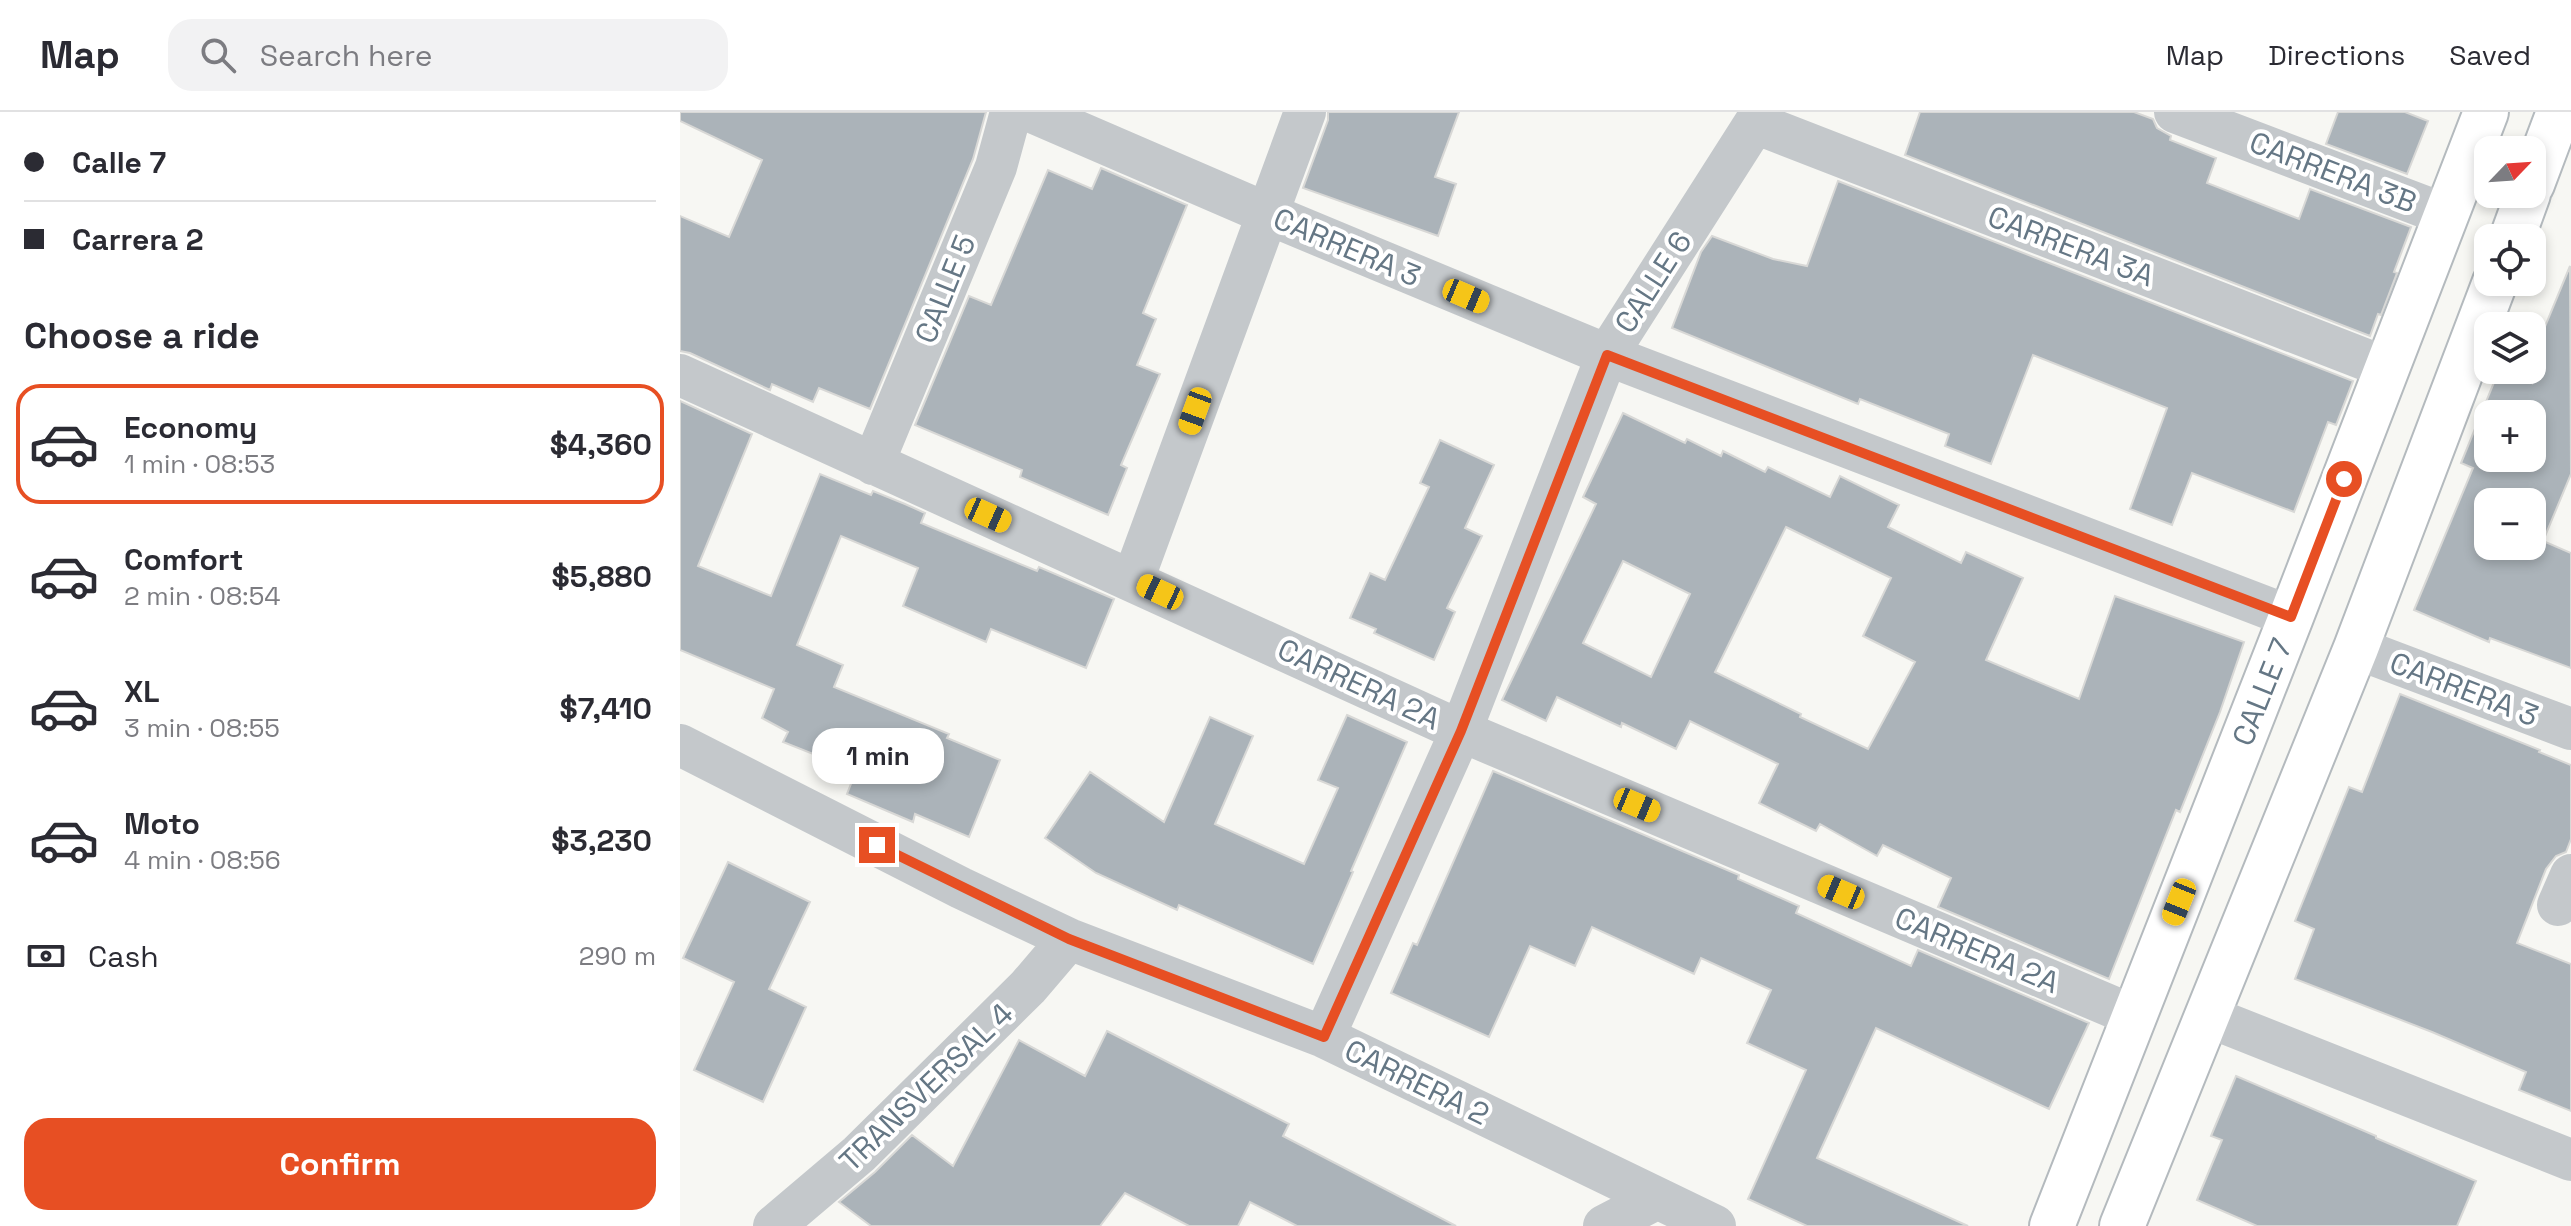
<!DOCTYPE html>
<html lang="en">
<head>
<meta charset="utf-8">
<style>
	:root { --surface:#fff; --page:#f2f2f3; --text:#2b2b33; --muted:#7c7c81; --line:#e1e1e2; --accent:#e74f23 }
	body { margin:0; font-family:"Space Grotesk",sans-serif; background:var(--page); color:var(--text); height:100vh; display:flex; flex-direction:column; font-size:30px; white-space:nowrap }
	* { box-sizing:border-box; margin:0 }
	p { font-size:26px; color:var(--muted) }
	.icon { flex:none; width:44px; height:44px; fill:none; stroke:currentColor; stroke-width:2; stroke-linecap:round; stroke-linejoin:round }
	.map { position:relative; flex:1; overflow:hidden }
	.details { display:flex; flex-direction:column; background:var(--surface); width:680px }
	.details>* { flex:none }
	.guide { display:grid; align-content:center; height:176px; padding:0 24px; background:var(--surface) }
	.needle { width:52px; rotate:65deg }
	.fabs { position:absolute; left:1794px; top:24px; display:grid; gap:16px }
	.fabs a { display:grid; place-items:center; width:72px; height:72px; border-radius:16px; background:var(--surface); box-shadow:0 4px 12px #0003; font-size:40px }
	.end { position:absolute; width:36px; height:36px; margin:-18px; border:10px solid #e74f23; background:#fff; box-shadow:0 0 0 4px #fff }
	.from { border-radius:50% }
	.bubble { position:absolute; height:56px; border-radius:24px; background:var(--surface); box-shadow:0 4px 12px #0003; font-size:26px; font-weight:700; line-height:56px; text-align:center }
	.car { position:absolute; width:24px; height:48px; margin:-24px -12px; border-radius:10px; box-shadow:0 0 6px 2px #0007; background:linear-gradient(#f5c518 24%,#345 0 40%,#f5c518 0 76%,#345 0 86%,#f5c518 0) }
	.guide b { display:flex; align-items:center; gap:28px; height:76px; font-size:30px }
	.guide b+b { border-top:2px solid var(--line) }
	.guide i { width:20px; height:20px; background:var(--text) }
	ul { padding:0; list-style:none }
	li { display:flex; align-items:center; gap:24px; height:120px; margin:0 16px 12px; padding:0 8px; border:4px solid transparent; border-radius:24px }
	li div { flex:1 }
	li b { display:block; font-size:30px }
	li em { font-style:normal; font-weight:700 }
	li.active { border-color:var(--accent) }
	li>.icon { width:72px; height:72px; stroke-width:1.5 }
	h2 { padding:0 24px; font-size:36px; line-height:96px }
	.pay { display:flex; align-items:center; gap:20px; height:88px; padding:0 24px; font-size:30px }
	.pay p { margin-inline-start:auto }
	.action { display:flex; gap:16px; margin-top:auto; padding:16px 24px }
	.action a { flex:1; height:92px; border-radius:24px; background:var(--accent); color:#fff; font-size:32px; font-weight:700; line-height:92px; text-align:center }
	header { display:flex; align-items:center; gap:48px; box-sizing:border-box; height:112px; padding:0 40px; background:var(--surface); border-bottom:2px solid var(--line) }
	header strong { font-size:38px }
	nav { display:flex; gap:44px; margin-inline-start:auto; font-size:28px }
	.search { width:560px; height:72px; background:var(--page); display:flex; align-items:center; gap:20px; box-sizing:border-box; padding:0 28px; border-radius:24px; color:var(--muted); font-size:30px }
	main { display:flex; flex:1; min-height:0 }
	.map>svg:first-child { display:block }
</style>
</head>
<body>
<header>
<strong>Map</strong>
<div class="search"><svg class="icon" aria-label="search" viewBox="0 0 24 24"><circle cx="10" cy="10" r="6"/><path d="M15 15l6 6"/></svg>Search here</div>
<nav><a>Map</a><a>Directions</a><a>Saved</a></nav>
</header>
<main>
<section class="details">
<div class="guide">
<b><i class="from"></i>Calle 7</b>
<b><i></i>Carrera 2</b>
</div>
<h2>Choose a ride</h2>
<ul>
<li class="active"><svg class="icon" aria-label="car" viewBox="0 0 24 24"><path d="M5 17H2v-5l4-1 3-4h7l3 4 3 1v5h-3M9 17h6M6 11h13"/><circle cx="7" cy="17" r="2"/><circle cx="17" cy="17" r="2"/></svg><div><b>Economy</b><p>1 min · 08:53</p></div><em>$4,360</em></li>
<li><svg class="icon" aria-label="car" viewBox="0 0 24 24"><path d="M5 17H2v-5l4-1 3-4h7l3 4 3 1v5h-3M9 17h6M6 11h13"/><circle cx="7" cy="17" r="2"/><circle cx="17" cy="17" r="2"/></svg><div><b>Comfort</b><p>2 min · 08:54</p></div><em>$5,880</em></li>
<li><svg class="icon" aria-label="car" viewBox="0 0 24 24"><path d="M5 17H2v-5l4-1 3-4h7l3 4 3 1v5h-3M9 17h6M6 11h13"/><circle cx="7" cy="17" r="2"/><circle cx="17" cy="17" r="2"/></svg><div><b>XL</b><p>3 min · 08:55</p></div><em>$7,410</em></li>
<li><svg class="icon" aria-label="car" viewBox="0 0 24 24"><path d="M5 17H2v-5l4-1 3-4h7l3 4 3 1v5h-3M9 17h6M6 11h13"/><circle cx="7" cy="17" r="2"/><circle cx="17" cy="17" r="2"/></svg><div><b>Moto</b><p>4 min · 08:56</p></div><em>$3,230</em></li>
</ul>
<div class="pay"><svg class="icon" aria-label="cash" viewBox="0 0 24 24"><path d="M3 7h18v10H3z"/><circle cx="12" cy="12" r="2"/></svg>Cash<p>290 m</p></div>
<div class="action"><a>Confirm</a></div>
</section>
<div class="map">
<svg width="1891" height="1114" viewBox="0 0 1891 1114">
	<rect width="100%" height="100%" fill="#f7f7f3"/>
	<path fill="#abb3b9" stroke="#d8d8d6" stroke-width="2" fill-rule="evenodd" d="M 0,0 L 306,0 L 293,47 L 190,297 L 139,276 L 133,290 L 92,272 L 90,278 L 10,241 L 0,239 L 0,104 L 49,125 L 82,48 L 0,9 Z
		M 648,0 L 779,0 L 755,65 L 776,72 L 758,124 L 623,76 L 648,8 Z
		M 1240,0 L 1454,0 L 1473,7 L 1477,16 L 1491,24 L 1490,28 L 1536,46 L 1527,71 L 1619,107 L 1630,77 L 1731,115 L 1714,160 L 1717,161 L 1701,203 L 1698,202 L 1690,224 L 1225,43 Z
		M 1658,0 L 1725,0 L 1748,9 L 1727,62 L 1646,32 Z
		M 421,56 L 507,93 L 463,201 L 476,207 L 457,253 L 480,262 L 441,353 L 447,356 L 428,403 L 340,365 L 342,358 L 235,313 L 289,184 L 311,193 L 368,58 L 412,77 Z
		M 1158,69 L 1673,269 L 1656,313 L 1648,310 L 1614,400 L 1512,361 L 1492,413 L 1450,397 L 1487,296 L 1353,243 L 1311,352 L 1265,334 L 1269,322 L 1180,287 L 1178,292 L 992,216 L 1021,140 L 1032,124 L 1093,147 L 1127,154 Z
		M 1890,154 L 1891,362 L 1863,429 L 1891,441 L 1891,556 L 1810,526 L 1809,530 L 1734,498 L 1793,356 L 1781,351 L 1819,258 L 1852,271 L 1852,246 ZM 1808,302 L 1852,302 L 1852,346 L 1808,346 ZM 1808,390 L 1852,390 L 1852,434 L 1808,434 Z
		M 0,289 L 72,322 L 18,454 L 91,484 L 140,362 L 191,383 L 193,379 L 225,392 L 245,401 L 241,411 L 357,459 L 359,455 L 434,487 L 406,556 L 311,517 L 306,530 L 223,494 L 238,456 L 161,424 L 117,533 L 163,553 L 154,575 L 269,622 L 267,626 L 320,648 L 289,725 L 235,702 L 233,710 L 167,682 L 176,659 L 103,630 L 108,620 L 82,606 L 94,577 L 0,538 Z
		M 943,301 L 1005,331 L 1007,327 L 1041,344 L 1043,339 L 1085,360 L 1088,355 L 1150,385 L 1160,364 L 1219,393 L 1208,415 L 1281,451 L 1286,440 L 1343,466 L 1306,548 L 1399,587 L 1435,484 L 1564,530 L 1540,600 L 1500,700 L 1496,698 L 1429,867 L 1258,795 L 1271,766 L 1203,733 L 1197,744 L 1140,712 L 1136,719 L 1079,691 L 1098,652 L 1010,609 L 996,637 L 942,611 L 941,615 L 877,585 L 866,609 L 822,588 L 916,392 L 903,385 ZM 1106,415 L 1211,466 L 1183,524 L 1235,550 L 1188,637 L 1120,605 L 1121,602 L 1035,560 ZM 943,449 L 1010,482 L 971,565 L 903,531 Z
		M 760,328 L 814,353 L 785,416 L 802,424 L 767,496 L 775,500 L 754,548 L 694,521 L 696,517 L 670,506 L 690,461 L 705,468 L 749,375 L 740,371 Z
		M 1720,582 L 1860,638 L 1859,640 L 1891,653 L 1891,727 L 1886,740 L 1876,744 L 1866,757 L 1837,831 L 1891,852 L 1891,999 L 1839,978 L 1846,960 L 1752,920 L 1615,867 L 1634,817 L 1615,809 L 1669,675 L 1682,680 Z
		M 667,603 L 727,630 L 671,759 L 673,760 L 633,852 L 499,793 L 497,798 L 416,761 L 365,726 L 410,660 L 484,710 L 530,605 L 573,624 L 535,712 L 624,752 L 658,676 L 638,668 Z
		M 813,659 L 1059,763 L 1058,767 L 1119,794 L 1116,801 L 1231,854 L 1238,838 L 1409,911 L 1369,997 L 1196,916 L 1137,1046 L 1288,1114 L 1127,1114 L 1068,1087 L 1126,958 L 1067,931 L 1091,878 L 1021,846 L 1014,862 L 912,815 L 895,854 L 850,834 L 809,925 L 711,881 L 733,831 L 737,833 Z
		M 48,750 L 130,790 L 89,877 L 126,895 L 83,990 L 14,958 L 54,870 L 3,846 Z
		M 427,919 L 609,1012 L 603,1024 L 776,1114 L 617,1114 L 570,1090 L 558,1114 L 509,1114 L 445,1081 L 420,1114 L 191,1114 L 159,1090 L 195,1060 L 232,1023 L 273,1054 L 339,928 L 405,964 Z
		M 1556,964 L 1696,1024 L 1696,1026 L 1796,1069 L 1777,1114 L 1577,1114 L 1517,1088 L 1542,1028 L 1531,1024 Z"/>
	<g fill="none" stroke-linecap="round" stroke-linejoin="round">
		<g stroke="#b4babe" stroke-width="48">
			<path id="secondary" d="M 1852,72 L 1879,0
				M 1832,126 L 1848,82
				M 1372,1114 L 1611,505 L 1806,0
				M 1442,1114 L 1676,536 L 1815,170"/>
		</g>
		<path stroke="#c4c8cb" stroke-width="42" d="M 352,0 L 588,102 L 927,243 L 1611,505
			M 1495,0 L 1766,103
			M 1075,11 L 1707,256
			M 0,263 L 781,619 L 1454,904
			M 193,352 L 316,55 L 331,0
			M 453,468 L 625,0
			M 1676,536 L 1891,617
			M 0,633 L 281,776 L 389,827 L 644,925 L 1035,1114
			M 1878,793 L 1891,763
			M 1527,904 L 1891,1048
			M 644,925 L 781,619 L 927,243 L 1082,0
			M 94,1114 L 179,1042 L 348,875 L 389,827
			M 924,1114 L 976,1087"/>
		<use href="#secondary" stroke="#fff" stroke-width="44"/>
	</g>
	<g fill="none" stroke-linecap="round" stroke-linejoin="round">
		<path stroke="#e74f23" stroke-width="10" d="M 197,733 L 389,827 L 644,925 L 781,619 L 927,243 L 1611,505 L 1664,367"/>
	</g>
	<g text-anchor="middle" dominant-baseline="central" stroke-width="8" stroke-linejoin="round" paint-order="stroke">
		<g font-size="30" fill="#657785" stroke="#fff">
			<text transform="translate(1653 60) rotate(21)">CARRERA 3B</text>
			<text transform="translate(1391 134) rotate(21)">CARRERA 3A</text>
			<text transform="translate(667 135) rotate(23)">CARRERA 3</text>
			<text transform="translate(973 170) rotate(-57)">CALLE 6</text>
			<text transform="translate(265 177) rotate(-68)">CALLE 5</text>
			<text transform="translate(679 572) rotate(25)">CARRERA 2A</text>
			<text transform="translate(1784 577) rotate(21)">CARRERA 3</text>
			<text transform="translate(1582 580) rotate(-68)">CALLE 7</text>
			<text transform="translate(1297 838) rotate(23)">CARRERA 2A</text>
			<text transform="translate(737 970) rotate(26)">CARRERA 2</text>
			<text transform="translate(246 975) rotate(-44)">TRANSVERSAL 4</text>
		</g>
	</g>
</svg>
<div class="fabs">
<a><svg class="needle" viewBox="-14 -14 28 28"><path d="M0-13l5 13h-10z" fill="#e53935"/><path d="M0 13l5-13h-10z" fill="#7c7c81"/></svg></a>
<a><svg class="icon" aria-label="locate" viewBox="0 0 24 24"><circle cx="12" cy="12" r="6"/><path d="M12 2v4M12 18v4M2 12h4M18 12h4"/></svg></a>
<a><svg class="icon" aria-label="layers" viewBox="0 0 24 24"><path d="M12 4l9 5-9 5-9-5zM3 14l9 5 9-5"/></svg></a>
<a>+</a>
<a>−</a>
</div>
<i class="end from" style="left:1664px;top:367px"></i>
<i class="end" style="left:197px;top:733px"></i>
<div class="bubble" style="left:132px;top:616px;width:132px">1 min</div>
<i class="car" style="left:786px;top:184px;rotate:113deg"></i>
<i class="car" style="left:515px;top:299px;rotate:200deg"></i>
<i class="car" style="left:308px;top:403px;rotate:114deg"></i>
<i class="car" style="left:480px;top:480px;rotate:295deg"></i>
<i class="car" style="left:957px;top:693px;rotate:113deg"></i>
<i class="car" style="left:1161px;top:780px;rotate:293deg"></i>
<i class="car" style="left:1499px;top:790px;rotate:202deg"></i>
</div>
</main>
</body>
</html>
